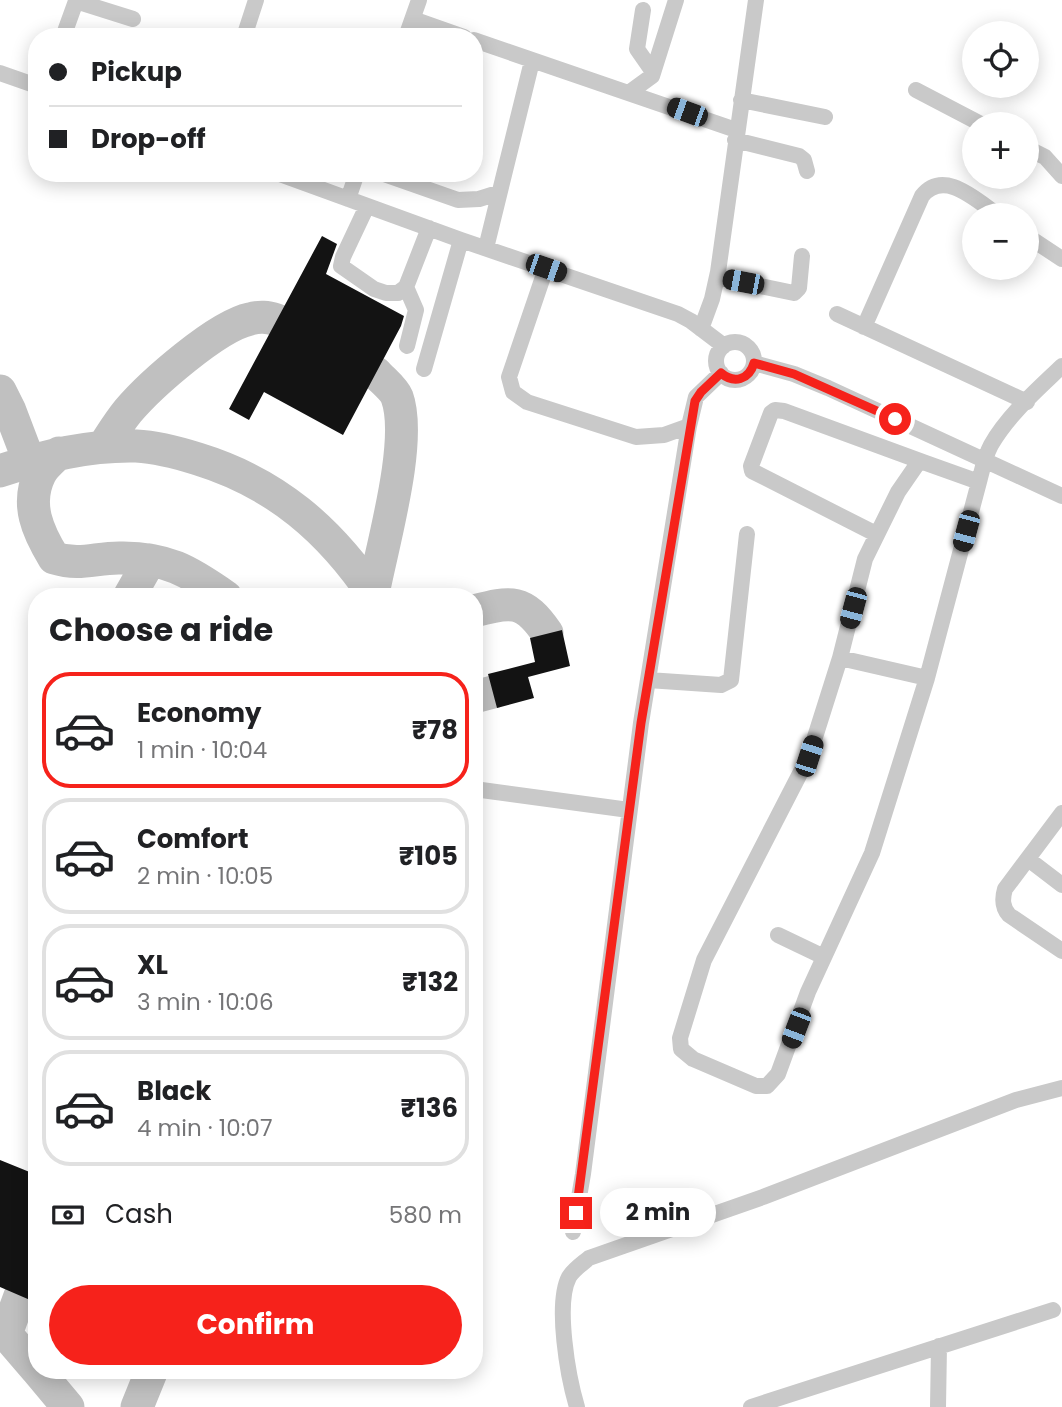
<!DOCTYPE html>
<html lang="en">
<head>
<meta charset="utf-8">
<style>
	:root { --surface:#fff; --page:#f6f6f6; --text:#202124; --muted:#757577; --line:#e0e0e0; --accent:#f6221b }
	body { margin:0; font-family:Poppins,sans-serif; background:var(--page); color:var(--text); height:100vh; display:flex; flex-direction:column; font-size:26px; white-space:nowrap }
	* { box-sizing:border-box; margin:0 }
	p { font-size:23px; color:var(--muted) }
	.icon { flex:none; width:38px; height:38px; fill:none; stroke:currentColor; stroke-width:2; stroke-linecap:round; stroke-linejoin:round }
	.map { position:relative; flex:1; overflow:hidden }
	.panel { position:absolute; left:28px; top:588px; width:455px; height:791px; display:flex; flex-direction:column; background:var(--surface); border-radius:28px; box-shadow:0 4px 18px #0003 }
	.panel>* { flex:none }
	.guide { position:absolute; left:28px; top:28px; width:455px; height:154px; border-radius:28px; box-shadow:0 4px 18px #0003; display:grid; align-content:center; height:154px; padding:0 21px; background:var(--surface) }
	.fabs { position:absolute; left:962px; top:21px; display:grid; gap:14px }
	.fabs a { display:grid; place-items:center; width:77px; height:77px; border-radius:50%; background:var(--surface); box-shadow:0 4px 18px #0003; font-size:35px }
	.end { position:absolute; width:32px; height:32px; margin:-16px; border:9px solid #f6221b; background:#fff; box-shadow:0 0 0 4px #fff }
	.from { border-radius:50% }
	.bubble { position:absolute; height:49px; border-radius:24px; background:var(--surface); box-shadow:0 4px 18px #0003; font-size:23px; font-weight:700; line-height:49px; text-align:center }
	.car { position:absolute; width:21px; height:42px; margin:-21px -10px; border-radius:9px; box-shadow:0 0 5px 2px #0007; background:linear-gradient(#222 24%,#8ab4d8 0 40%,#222 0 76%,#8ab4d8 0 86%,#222 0) }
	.guide b { display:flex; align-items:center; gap:24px; height:66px; font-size:26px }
	.guide b+b { border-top:2px solid var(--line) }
	.guide i { width:18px; height:18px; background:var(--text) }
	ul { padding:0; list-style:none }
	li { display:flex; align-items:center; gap:21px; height:116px; margin:0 14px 10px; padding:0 7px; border:4px solid var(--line); border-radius:28px }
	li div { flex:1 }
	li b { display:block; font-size:26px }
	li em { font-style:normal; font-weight:700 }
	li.selected { border-color:var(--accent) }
	li>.icon { width:63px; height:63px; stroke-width:1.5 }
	h2 { padding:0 21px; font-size:32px; line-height:84px }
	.pay { display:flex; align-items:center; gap:18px; height:77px; padding:0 21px; font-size:26px }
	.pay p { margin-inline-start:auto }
	.action { display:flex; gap:14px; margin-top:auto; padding:14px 21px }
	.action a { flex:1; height:80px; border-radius:42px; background:var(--accent); color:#fff; font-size:28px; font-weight:700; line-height:80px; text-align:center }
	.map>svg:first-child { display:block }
</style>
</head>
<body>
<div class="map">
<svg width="1062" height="1407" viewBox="0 0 1062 1407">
	<rect width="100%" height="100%" fill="#fff"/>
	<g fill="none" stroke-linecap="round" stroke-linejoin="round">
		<path stroke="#c0c0c0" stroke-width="33" d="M 0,391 L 10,411 L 29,461
			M 103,447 C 111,435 119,422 128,411 C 151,384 217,326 250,319 C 260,316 267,317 277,320
			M 59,453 C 53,459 44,466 40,474 C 25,504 38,532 54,558 C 81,566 94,558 119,558 C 166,557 189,571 226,597
			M 0,471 C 44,456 88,445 136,446 C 156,447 179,453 198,459 C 276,483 330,530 375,597
			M 373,594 C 382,546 413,441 397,397 C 394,389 382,380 376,373
			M 129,597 L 150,560
			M 474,611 C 511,601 524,599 547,633
			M 474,697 L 493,692
			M 20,1296 L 6,1334 L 37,1370
			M 37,1370 L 68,1407
			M 137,1407 L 152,1370"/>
	</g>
	<path fill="#131313" d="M 322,236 L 337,244 L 326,274 L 404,316 L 401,326 L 343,435 L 264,392 L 249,420 L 229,409 Z
		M 562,630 L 570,666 L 528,677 L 534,698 L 497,708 L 488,674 L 535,662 L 530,638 Z
		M 0,1160 L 37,1175 L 37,1303 L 0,1287 Z"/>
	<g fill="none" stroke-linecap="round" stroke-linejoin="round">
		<path stroke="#c9c9c9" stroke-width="16" d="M 643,10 L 637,49 L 653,72
			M 413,19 L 464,37
			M 63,37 L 76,1 L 133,19
			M 244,37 L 256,0
			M 406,37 L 419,0
			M 474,40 L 736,130
			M 0,73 L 37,86
			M 916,90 L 981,124
			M 630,92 L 652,76 L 676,0
			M 741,100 L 825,117
			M 735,140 L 799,156 L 804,160 L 807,171
			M 1027,148 L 1045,157 L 1062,176
			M 277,173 L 461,240 L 678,314 L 691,321 L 724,346
			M 381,173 L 458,200 L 479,199 L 498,193
			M 348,199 L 357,173
			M 367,206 L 343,257 L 341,266 L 374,289 L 386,293 L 398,293 L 406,287 L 429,228
			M 1027,236 L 1062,259
			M 486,248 L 532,61
			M 546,268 L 509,377 L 513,392 L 527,402 L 636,437 L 664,435 L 689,426
			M 717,277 L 794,293 L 799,288 L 802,256
			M 406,287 L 416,310 L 407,346
			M 837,314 L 1027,402
			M 864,327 L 922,196 C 944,168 977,201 998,215
			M 701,329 L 712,299 L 718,272 L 756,0
			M716 361a19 19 0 1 1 38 0a19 19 0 1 1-38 0Z
			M 754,363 L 794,374 L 828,388 L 1062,496
			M 424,369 L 461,240
			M 979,482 L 923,462 L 918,463 L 898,492 L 865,559 L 840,658 L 809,756 L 704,960 L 680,1038 L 681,1049 L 693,1059 L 756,1086 L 767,1086 L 778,1074 L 808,992 L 872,853 L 927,678 L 979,482 C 982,470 985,456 991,445 C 1008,415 1038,389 1062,366
			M 876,534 L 752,471 L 751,466 L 771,413 L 775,410 L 784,411 L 923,462
			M 840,658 L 927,678
			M 648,680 L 721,685 L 731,680 L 747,534
			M 474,789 L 629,810
			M 1062,813 L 1005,889 C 1002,899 1002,907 1009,915 L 1062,951
			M 1028,859 L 1062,885
			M 778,935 L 824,957
			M 573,1232 L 583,1174 L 641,723 L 689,426 L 696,397 L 721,373
			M 577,1407 C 568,1377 555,1304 569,1277 C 574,1269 582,1264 589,1258 L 763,1197 L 1016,1100 L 1062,1088
			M 751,1407 L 1053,1310
			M 938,1407 L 939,1346"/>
	</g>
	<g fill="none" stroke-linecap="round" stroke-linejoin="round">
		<path stroke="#f6221b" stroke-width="9" d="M 576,1213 L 641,723 L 695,401 L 701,392 L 721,373 C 734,384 749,380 754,363 L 794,374 L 895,419"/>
	</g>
</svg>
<div class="fabs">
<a><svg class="icon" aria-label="locate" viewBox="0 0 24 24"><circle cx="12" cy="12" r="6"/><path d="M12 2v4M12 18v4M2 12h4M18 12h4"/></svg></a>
<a>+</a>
<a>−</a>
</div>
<i class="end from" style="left:895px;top:419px"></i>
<i class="end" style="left:576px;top:1213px"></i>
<div class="bubble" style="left:600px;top:1188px;width:116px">2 min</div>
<i class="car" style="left:687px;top:112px;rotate:290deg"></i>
<i class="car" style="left:546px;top:268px;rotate:109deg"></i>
<i class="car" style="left:743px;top:282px;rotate:281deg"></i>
<i class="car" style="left:966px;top:531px;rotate:195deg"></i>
<i class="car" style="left:853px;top:608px;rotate:195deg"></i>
<i class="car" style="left:809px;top:756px;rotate:18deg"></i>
<i class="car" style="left:796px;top:1028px;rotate:201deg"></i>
<div class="guide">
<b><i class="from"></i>Pickup</b>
<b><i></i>Drop-off</b>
</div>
<section class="panel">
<h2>Choose a ride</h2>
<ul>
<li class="selected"><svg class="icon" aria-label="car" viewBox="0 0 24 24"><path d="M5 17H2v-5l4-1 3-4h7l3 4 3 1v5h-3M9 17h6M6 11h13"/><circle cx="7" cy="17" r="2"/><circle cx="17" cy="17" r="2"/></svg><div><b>Economy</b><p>1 min · 10:04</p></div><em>₹78</em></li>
<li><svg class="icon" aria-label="car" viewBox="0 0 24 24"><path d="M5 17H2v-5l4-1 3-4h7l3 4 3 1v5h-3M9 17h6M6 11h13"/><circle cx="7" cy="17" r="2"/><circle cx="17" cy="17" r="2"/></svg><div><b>Comfort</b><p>2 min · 10:05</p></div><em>₹105</em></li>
<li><svg class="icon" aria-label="car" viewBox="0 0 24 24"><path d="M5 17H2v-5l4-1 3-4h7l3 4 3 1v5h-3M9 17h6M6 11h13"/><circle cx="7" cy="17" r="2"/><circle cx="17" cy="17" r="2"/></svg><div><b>XL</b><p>3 min · 10:06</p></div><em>₹132</em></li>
<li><svg class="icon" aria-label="car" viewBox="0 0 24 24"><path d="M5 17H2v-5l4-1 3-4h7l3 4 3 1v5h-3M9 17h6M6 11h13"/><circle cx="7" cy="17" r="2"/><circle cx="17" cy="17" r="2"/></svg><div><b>Black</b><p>4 min · 10:07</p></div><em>₹136</em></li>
</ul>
<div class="pay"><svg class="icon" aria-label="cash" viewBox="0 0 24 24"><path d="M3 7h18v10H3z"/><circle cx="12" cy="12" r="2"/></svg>Cash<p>580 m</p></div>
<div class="action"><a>Confirm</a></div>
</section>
</div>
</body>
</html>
